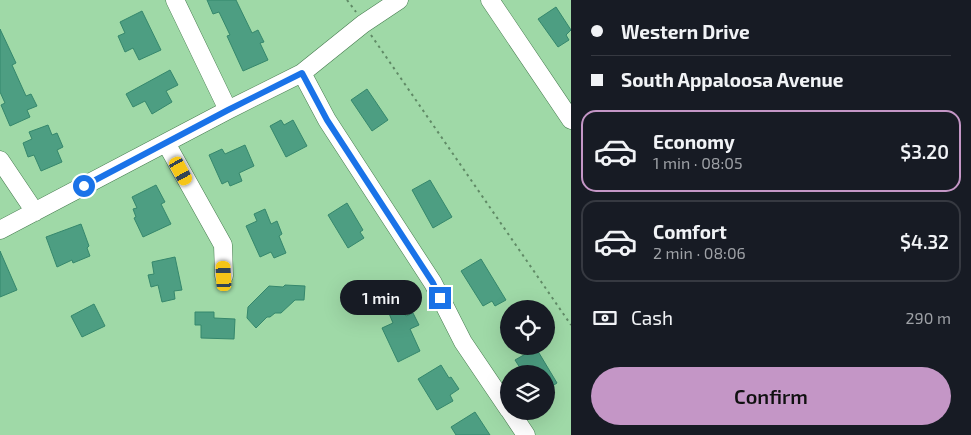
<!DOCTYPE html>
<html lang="en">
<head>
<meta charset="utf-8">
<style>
	:root { --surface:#171b24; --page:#20242c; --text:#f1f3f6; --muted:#9ea1a6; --line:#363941; --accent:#c496c6 }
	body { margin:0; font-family:"Exo 2",sans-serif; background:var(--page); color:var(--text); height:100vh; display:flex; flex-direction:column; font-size:19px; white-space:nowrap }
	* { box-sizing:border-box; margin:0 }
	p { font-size:16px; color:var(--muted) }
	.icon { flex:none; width:28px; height:28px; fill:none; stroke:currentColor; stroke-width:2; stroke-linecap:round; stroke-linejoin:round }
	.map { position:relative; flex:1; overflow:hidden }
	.drawer { display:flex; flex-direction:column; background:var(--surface); width:400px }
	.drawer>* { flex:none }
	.hud { display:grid; align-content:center; height:110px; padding:0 20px; background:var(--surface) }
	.fabs { position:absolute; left:500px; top:300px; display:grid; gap:10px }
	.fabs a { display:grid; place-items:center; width:55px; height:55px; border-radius:50%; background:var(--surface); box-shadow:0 5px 20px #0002; font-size:25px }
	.end { position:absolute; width:22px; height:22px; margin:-11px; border:6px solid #1a73e8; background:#fff; box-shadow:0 0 0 2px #fff }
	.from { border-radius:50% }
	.bubble { position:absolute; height:35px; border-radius:18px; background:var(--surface); box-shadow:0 5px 20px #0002; font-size:16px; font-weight:600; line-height:35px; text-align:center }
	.car { position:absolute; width:15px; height:30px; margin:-15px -8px; border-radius:6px; box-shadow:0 0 4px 1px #0007; background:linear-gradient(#f5c518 24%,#345 0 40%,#f5c518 0 76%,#345 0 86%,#f5c518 0) }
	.hud b { display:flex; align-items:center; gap:18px; height:48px; font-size:19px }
	.hud b+b { border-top:1px solid var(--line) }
	.hud i { width:12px; height:12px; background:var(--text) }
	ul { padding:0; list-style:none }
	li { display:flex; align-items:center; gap:15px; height:82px; margin:0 10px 8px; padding:0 10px; border:2px solid var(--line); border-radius:15px }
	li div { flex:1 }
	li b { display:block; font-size:19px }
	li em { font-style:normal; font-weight:600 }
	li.current { border-color:var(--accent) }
	li>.icon { width:45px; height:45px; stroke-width:1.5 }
	.pay { display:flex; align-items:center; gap:12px; height:55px; padding:0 20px; font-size:19px }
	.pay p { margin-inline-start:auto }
	.cta { display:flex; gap:10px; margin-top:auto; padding:10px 20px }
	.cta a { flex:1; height:58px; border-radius:30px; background:var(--accent); color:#111; font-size:20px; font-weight:600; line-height:58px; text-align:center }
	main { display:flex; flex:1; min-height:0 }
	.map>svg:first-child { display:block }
</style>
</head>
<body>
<main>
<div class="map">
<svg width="571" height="435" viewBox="0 0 571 435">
	<rect width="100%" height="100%" fill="#9fd9a7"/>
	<path fill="#4d9e82" stroke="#35876c" d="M 207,0 L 236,0 L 252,33 L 258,30 L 264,42 L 260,43 L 268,60 L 243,71 L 227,36 L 230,35 L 219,12 L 213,14 Z
		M 556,7 L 571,30 L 566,35 L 569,40 L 558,47 L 538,19 Z
		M 142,11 L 161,50 L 139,60 L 133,48 L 125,52 L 118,36 L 125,33 L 120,22 Z
		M 0,29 L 16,63 L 12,65 L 26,96 L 31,94 L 37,106 L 27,110 L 30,117 L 10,126 L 1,105 L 5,103 L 0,92 Z
		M 170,70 L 178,85 L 166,91 L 172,102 L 152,114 L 145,101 L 133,107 L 126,94 Z
		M 367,89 L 388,120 L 372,131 L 351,100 Z
		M 281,120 L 284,125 L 293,120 L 307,146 L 286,157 L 270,126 Z
		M 48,125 L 52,135 L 57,133 L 63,147 L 57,150 L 62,162 L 41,171 L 34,155 L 28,157 L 23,143 L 32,139 L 29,132 Z
		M 245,145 L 254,166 L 239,173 L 242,181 L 230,186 L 228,181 L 222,184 L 209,155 L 222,149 L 225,154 Z
		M 430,180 L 452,217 L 433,228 L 412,190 Z
		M 156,185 L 165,202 L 161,204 L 171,224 L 143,237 L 134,218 L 136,217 L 133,209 L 137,208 L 132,197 Z
		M 347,203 L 363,230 L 360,232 L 364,238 L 348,248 L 328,215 Z
		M 265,209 L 271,224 L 277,221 L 282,234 L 279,236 L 286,253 L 274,258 L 271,252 L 260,257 L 246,226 L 257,221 L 254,214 Z
		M 81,224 L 89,246 L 87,248 L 90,256 L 73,263 L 72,260 L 57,267 L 46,237 Z
		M 0,251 L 17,290 L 0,297 Z
		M 175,257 L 182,290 L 174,291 L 175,299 L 162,302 L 158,285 L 151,287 L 148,275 L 154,274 L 152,262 Z
		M 481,259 L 506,300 L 495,306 L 492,301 L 483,306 L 461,271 Z
		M 285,285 L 305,286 L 304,300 L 295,300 L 281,313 L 275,313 L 270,317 L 267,317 L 256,328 L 247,318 L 248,307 L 269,286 L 283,287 Z
		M 94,304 L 105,326 L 82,337 L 71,316 Z
		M 400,305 L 406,316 L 413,313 L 419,325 L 410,329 L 420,351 L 398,362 L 382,328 L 393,323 L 388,311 Z
		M 195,312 L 214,312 L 214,318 L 235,319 L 234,339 L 201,338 L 201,325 L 195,325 Z
		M 536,348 L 557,383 L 546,390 L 546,374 L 524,374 L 515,360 Z
		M 441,365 L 449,378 L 451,377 L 459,389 L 450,395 L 453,401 L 437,410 L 418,379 Z
		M 475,412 L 490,435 L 456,435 L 451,427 Z"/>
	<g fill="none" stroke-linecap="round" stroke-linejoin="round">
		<g stroke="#457b4e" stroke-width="19">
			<path id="minor" d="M 175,0 L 228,110
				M 490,0 L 571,120
				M 302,73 L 327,120 L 433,283 L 463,342 L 509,410
				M 166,143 L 223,245 L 224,276
				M 0,160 L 35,212
				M 0,230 L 228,110 L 302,73 L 363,24 L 399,0
				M 510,411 L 526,435"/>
		</g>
		<path stroke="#608a66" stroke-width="2" stroke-dasharray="2.5 4" stroke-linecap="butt" d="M 347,0 L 356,12
			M 371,35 L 571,325"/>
		<use href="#minor" stroke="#fff" stroke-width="18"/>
	</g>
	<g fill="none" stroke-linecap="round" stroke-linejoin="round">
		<path stroke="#1a73e8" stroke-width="6" d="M 84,186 L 228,110 L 302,73 L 327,120 L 433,283 L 440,298"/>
	</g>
</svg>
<div class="fabs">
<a><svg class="icon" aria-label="locate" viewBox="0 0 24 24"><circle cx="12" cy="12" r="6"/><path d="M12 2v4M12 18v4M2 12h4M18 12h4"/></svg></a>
<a><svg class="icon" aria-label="layers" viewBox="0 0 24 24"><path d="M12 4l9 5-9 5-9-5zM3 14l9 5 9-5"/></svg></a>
</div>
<i class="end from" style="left:84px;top:186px"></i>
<i class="end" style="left:440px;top:298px"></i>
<div class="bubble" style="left:340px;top:280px;width:82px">1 min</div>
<i class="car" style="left:181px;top:171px;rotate:151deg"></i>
<i class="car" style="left:224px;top:276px;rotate:357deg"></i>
</div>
<section class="drawer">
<div class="hud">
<b><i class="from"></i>Western Drive</b>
<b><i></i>South Appaloosa Avenue</b>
</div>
<ul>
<li class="current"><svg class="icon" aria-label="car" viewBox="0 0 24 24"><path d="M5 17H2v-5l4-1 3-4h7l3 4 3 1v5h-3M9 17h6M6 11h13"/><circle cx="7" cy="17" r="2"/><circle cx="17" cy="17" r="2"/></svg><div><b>Economy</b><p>1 min · 08:05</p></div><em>$3.20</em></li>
<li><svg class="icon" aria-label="car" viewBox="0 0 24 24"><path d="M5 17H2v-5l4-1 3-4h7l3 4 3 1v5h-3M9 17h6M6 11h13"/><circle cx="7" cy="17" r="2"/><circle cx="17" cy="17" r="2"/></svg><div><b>Comfort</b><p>2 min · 08:06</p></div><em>$4.32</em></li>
</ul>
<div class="pay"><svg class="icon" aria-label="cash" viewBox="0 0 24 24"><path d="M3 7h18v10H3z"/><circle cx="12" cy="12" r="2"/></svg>Cash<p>290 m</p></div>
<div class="cta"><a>Confirm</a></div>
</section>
</main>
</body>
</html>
